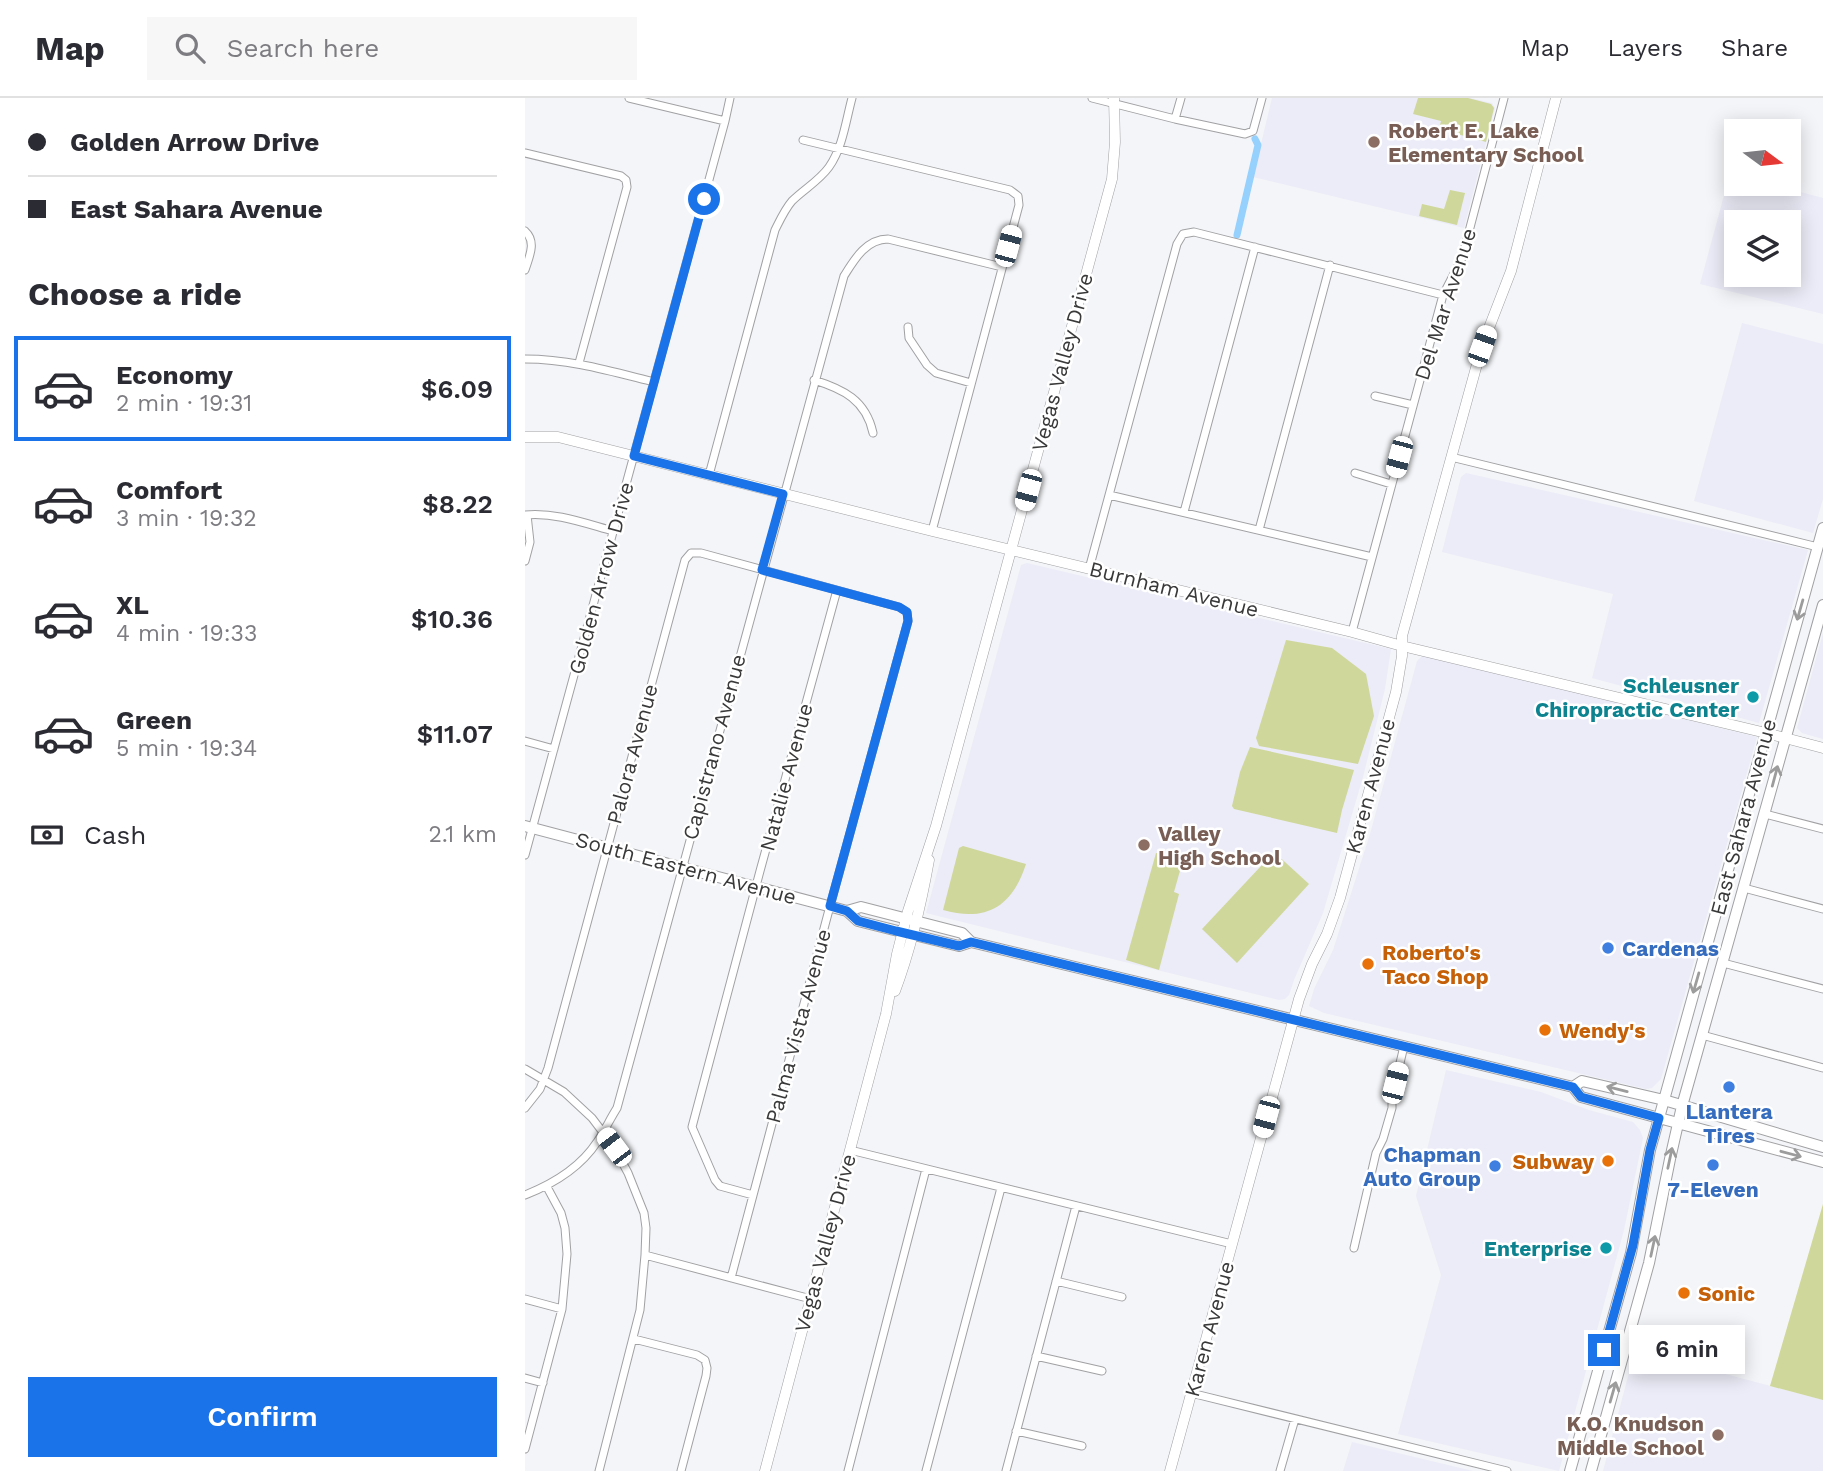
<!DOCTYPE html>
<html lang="en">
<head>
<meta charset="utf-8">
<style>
	:root { --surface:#fff; --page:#f7f7f7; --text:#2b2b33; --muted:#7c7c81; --line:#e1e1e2; --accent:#1a73e8 }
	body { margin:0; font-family:"Work Sans",sans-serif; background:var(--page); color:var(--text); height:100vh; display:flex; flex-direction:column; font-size:26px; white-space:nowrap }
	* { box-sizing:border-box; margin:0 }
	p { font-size:23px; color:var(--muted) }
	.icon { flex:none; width:38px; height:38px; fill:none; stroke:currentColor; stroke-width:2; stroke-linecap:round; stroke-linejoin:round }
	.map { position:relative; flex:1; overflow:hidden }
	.side { display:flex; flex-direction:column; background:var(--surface); width:525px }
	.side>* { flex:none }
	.top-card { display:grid; align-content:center; height:154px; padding:0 28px; background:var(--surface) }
	.needle { width:46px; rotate:105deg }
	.tools { position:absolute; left:1199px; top:21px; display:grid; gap:14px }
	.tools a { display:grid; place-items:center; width:77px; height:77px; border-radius:0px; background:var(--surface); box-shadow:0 4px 18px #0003; font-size:35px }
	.end { position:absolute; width:32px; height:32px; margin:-16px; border:9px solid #1a73e8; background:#fff; box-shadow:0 0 0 4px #fff }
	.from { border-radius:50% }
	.bubble { position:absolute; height:49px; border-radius:0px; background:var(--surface); box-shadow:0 4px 18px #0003; font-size:23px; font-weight:600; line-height:49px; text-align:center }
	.car { position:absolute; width:21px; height:42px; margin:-21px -10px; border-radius:9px; box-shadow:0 0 5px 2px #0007; background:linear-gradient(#fff 24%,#345 0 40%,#fff 0 76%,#345 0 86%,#fff 0) }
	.top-card b { display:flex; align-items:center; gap:24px; height:66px; font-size:26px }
	.top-card b+b { border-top:2px solid var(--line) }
	.top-card i { width:18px; height:18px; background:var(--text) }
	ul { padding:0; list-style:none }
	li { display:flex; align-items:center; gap:21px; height:105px; margin:0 14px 10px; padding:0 14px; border:4px solid transparent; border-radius:0px }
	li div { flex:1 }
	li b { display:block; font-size:26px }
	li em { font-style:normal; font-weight:600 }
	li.active { border-color:var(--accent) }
	li>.icon { width:63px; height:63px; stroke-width:1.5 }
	h2 { padding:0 28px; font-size:32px; line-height:84px }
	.pay { display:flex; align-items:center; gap:18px; height:77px; padding:0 28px; font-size:26px }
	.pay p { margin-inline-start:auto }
	.cta { display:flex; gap:14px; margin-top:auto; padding:14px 28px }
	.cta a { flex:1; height:80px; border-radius:0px; background:var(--accent); color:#fff; font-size:28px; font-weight:600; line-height:80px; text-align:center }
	header { display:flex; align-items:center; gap:42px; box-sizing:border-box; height:98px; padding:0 35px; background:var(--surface); border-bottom:2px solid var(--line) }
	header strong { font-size:33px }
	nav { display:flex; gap:38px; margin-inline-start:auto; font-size:24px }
	.search { width:490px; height:63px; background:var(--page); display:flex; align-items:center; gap:18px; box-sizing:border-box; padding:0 24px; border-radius:0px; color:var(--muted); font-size:26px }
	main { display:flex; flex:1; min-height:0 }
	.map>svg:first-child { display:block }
</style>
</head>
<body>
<header>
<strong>Map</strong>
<div class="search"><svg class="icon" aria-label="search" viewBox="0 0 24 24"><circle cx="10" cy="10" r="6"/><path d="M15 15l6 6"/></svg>Search here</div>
<nav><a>Map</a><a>Layers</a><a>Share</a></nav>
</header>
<main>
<section class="side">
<div class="top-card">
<b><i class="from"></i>Golden Arrow Drive</b>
<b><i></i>East Sahara Avenue</b>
</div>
<h2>Choose a ride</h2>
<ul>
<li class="active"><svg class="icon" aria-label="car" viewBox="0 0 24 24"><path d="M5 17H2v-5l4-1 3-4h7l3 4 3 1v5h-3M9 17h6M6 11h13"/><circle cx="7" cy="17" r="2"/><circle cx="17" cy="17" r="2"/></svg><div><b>Economy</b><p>2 min · 19:31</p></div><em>$6.09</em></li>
<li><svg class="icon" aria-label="car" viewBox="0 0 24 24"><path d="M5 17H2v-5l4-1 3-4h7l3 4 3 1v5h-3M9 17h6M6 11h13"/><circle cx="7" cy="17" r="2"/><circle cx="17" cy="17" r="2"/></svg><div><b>Comfort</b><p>3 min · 19:32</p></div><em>$8.22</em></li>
<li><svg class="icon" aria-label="car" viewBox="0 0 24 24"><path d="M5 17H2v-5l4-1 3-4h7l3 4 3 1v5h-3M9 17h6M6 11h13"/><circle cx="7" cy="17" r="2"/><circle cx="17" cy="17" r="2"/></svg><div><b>XL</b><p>4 min · 19:33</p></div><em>$10.36</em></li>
<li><svg class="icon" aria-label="car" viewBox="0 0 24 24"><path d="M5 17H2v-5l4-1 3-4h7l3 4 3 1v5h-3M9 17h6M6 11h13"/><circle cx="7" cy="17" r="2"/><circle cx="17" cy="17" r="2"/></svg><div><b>Green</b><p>5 min · 19:34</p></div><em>$11.07</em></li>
</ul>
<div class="pay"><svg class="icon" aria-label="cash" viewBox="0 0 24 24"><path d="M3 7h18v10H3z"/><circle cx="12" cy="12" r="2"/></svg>Cash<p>2.1 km</p></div>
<div class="cta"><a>Confirm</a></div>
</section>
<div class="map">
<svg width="1298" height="1373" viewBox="0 0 1298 1373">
	<rect width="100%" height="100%" fill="#f4f5f8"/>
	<path fill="#ebecf7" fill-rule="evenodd" d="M 747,0 L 946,0 L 967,5 L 970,10 L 939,130 L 728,79 Z
		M 1205,75 L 1211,77 L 1211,86 L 1245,86 L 1298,100 L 1298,216 L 1175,186 ZM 1211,124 L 1264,124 L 1264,177 L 1211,177 Z
		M 1217,225 L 1298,246 L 1298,401 L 1288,435 L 1169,403 Z
		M 941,375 L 1283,452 L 1234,625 L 1067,580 L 1088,496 L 917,454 L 936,379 Z
		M 502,465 L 866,551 L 860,591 L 838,679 L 798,815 L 769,882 L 764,897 L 760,901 L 754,902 L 401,815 L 496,467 Z
		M 1298,535 L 1298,641 L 1277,635 L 1272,630 Z
		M 898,557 L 1232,639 L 1136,981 L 1127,990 L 1121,991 L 799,915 L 784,908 L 789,891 L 808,852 L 845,736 L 892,563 Z
		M 921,972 L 1016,994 L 1064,1012 L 1108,1024 L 1115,1032 L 1118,1040 L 1099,1132 L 1034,1373 L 873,1336 L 916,1177 L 891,1098 Z
		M 1110,1252 L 1298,1302 L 1298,1373 L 1078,1373 Z
		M 827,1344 L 948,1373 L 818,1373 Z"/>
	<path fill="#d0d79a" d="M 893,0 L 943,0 L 966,6 L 969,10 L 961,44 L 914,31 L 916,23 L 888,16 Z
		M 925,92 L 940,95 L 932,127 L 894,118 L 897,106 L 919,111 Z
		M 761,542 L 807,550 L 841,576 L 849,618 L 833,666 L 734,648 L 731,640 Z
		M 725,649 L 829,672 L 817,712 L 812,735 L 709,711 L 707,708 L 715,674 Z
		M 438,748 L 501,766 C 487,809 461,824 418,812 L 434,750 Z
		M 749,754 L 784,786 L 712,865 L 677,831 Z
		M 631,755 L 658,762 L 649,794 L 654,796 L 634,872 L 601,862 Z
		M 1298,1106 L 1298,1302 L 1245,1288 Z"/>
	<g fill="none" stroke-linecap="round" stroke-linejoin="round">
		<path stroke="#96d0fd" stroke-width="7" d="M 712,137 L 733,47 L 730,41"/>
		<g stroke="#a1a1a4" stroke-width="9">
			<path id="street" d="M 104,0 L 200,23
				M 567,0 L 650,21 L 720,36 L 728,33 L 737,0
				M 650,21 L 656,0
				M 278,42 L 485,92 L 493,98 L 494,107 L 407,433
				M 0,55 L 96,78 L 101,82 L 102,89 L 54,265
				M 0,133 C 12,144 4,159 0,172
				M 383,229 L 384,240 L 402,267 L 411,275 L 446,285
				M 0,261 C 45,261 85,273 129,284
				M 289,282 C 318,291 341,302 348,335
				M 850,298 L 888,307
				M 926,359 L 1293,449
				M 830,375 L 866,386
				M 184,377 L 250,132 C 255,122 260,111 267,103 C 279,91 294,83 304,69 C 318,49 321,22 327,0
				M 584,397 L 847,459
				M 659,414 L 730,149
				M 0,417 C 30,414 59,425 88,433
				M 734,432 L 805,167
				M 0,463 L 5,444 L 2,417
				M 564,471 L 652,146 L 658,136 L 669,134 L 918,197
				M 827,534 L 918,197 L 937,160 L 979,0
				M 0,643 L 29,651
				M 1240,716 L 1298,731
				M 0,757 L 200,23 L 205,0
				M 1219,790 L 1298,811
				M 1198,865 L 1298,891
				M 1177,937 L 1298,970
				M 0,971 L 39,994 L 67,1020 L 89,1049 L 103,1075 L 119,1115 L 121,1130 L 120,1157 L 115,1212 L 74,1373
				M 0,1010 L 15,991 L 23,970 L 160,462 L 166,455 L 176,455 L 374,509 L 382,514 L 383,523 L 305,808 L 206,1180
				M 325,1052 L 707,1146
				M 0,1097 C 28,1086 55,1070 72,1044 C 79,1034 85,1021 92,1010 L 319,178 C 329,162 341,141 363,141 L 477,169
				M 228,1097 L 195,1088 L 190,1082 L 167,1029 L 235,773 L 312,492
				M 829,1150 L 851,1055 L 858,1041 L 867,1010 L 867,999 L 879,948
				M 120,1157 L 286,1201
				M 531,1183 L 597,1199
				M 0,1201 L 37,1211
				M 109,1241 L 172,1257 L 180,1262 L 182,1270 L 181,1278 L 156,1373
				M 511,1258 L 577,1273
				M 0,1280 L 18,1285
				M 666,1295 L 982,1373
				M 491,1333 L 557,1348
				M 0,1351 L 37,1211 L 42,1156 L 40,1130 L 36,1115 L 22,1089
				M 323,1373 L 401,1071
				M 401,1373 L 476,1090
				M 481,1373 L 551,1108
				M 755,1373 L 770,1321"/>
		</g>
		<g stroke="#a1a1a4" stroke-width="11">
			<path id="secondary" d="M 0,339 L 33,339 L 407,433 L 827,534 L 877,548 L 1241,635 L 1298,650
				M 370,893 C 386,850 396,807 404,762
				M 240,1373 L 361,916 L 372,856 L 383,813 L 411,728 L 587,81 L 590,44 L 589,0
				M 645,1373 L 774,901 L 787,866 L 802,836 L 815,800 L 871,594 L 877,558 L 877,538 L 957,248 L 986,173 L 1031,0"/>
		</g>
		<g stroke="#a1a1a4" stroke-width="12">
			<path id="primary" d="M 0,728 L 322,813 L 333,823 L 377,834 L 434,848 L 446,844
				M 322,813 L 336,809 L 437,835 L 446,844 L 1048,989 L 1056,999 L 1298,1064
				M 1048,989 L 1057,983 L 1139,1002 L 1298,1049
				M 1045,1373 L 1106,1155 L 1125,1052 L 1134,1020 L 1298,430
				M 1066,1373 L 1124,1165 L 1145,1061 L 1157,1008 L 1298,507"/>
		</g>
		<use href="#street" stroke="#fff" stroke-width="7"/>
		<use href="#secondary" stroke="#fff" stroke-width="10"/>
		<use href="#primary" stroke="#fff" stroke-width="10"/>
	</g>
	<defs><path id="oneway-shaft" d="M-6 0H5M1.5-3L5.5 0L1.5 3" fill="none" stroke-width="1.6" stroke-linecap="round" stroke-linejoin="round" transform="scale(1.75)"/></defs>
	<g stroke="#9c9c9c">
		<use href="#oneway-shaft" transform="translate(1275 512) rotate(106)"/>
		<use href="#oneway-shaft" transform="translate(1250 678) rotate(-75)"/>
		<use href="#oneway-shaft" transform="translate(1171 885) rotate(106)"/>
		<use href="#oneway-shaft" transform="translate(1092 991) rotate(-166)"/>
		<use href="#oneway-shaft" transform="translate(1266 1056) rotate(15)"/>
		<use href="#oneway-shaft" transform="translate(1145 1060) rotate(-78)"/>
		<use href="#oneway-shaft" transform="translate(1128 1148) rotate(-78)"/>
		<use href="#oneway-shaft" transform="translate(1088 1294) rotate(-74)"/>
	</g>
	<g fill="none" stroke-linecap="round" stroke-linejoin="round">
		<path stroke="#1a73e8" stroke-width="9" d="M 179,101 L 109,358 L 258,396 L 237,472 L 374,509 L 382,514 L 383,523 L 305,808 L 322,813 L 333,823 L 371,833 L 434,848 L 446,844 L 1048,989 L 1056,999 L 1134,1020 L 1125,1052 L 1108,1147 L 1079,1252"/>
	</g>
	<g fill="#8d6e63" stroke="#fff" stroke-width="2.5">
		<circle cx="849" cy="44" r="7"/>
		<circle cx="619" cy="747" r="7"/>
		<circle cx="1193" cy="1337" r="7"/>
	</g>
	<g fill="#0f9aa8" stroke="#fff" stroke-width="2.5">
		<circle cx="1228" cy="599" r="7"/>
		<circle cx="1081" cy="1150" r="7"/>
	</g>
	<g fill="#3f7fe0" stroke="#fff" stroke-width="2.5">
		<circle cx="1083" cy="850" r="7"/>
		<circle cx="1204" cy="989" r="7"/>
		<circle cx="1188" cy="1067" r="7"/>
		<circle cx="970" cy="1068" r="7"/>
	</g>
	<g fill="#e8710a" stroke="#fff" stroke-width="2.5">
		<circle cx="843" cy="866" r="7"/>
		<circle cx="1020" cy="932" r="7"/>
		<circle cx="1083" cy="1063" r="7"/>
		<circle cx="1159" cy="1195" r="7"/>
	</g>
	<g text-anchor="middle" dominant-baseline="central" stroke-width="5" stroke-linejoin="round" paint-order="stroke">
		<g font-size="21" font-weight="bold" fill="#785e54" stroke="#fff" text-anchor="start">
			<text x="863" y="32">Robert E. Lake<tspan x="863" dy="24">Elementary School</tspan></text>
			<text x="633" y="735">Valley<tspan x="633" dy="24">High School</tspan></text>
			<text x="1179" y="1325" text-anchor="end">K.O. Knudson<tspan x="1179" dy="24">Middle School</tspan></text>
		</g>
		<g font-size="21" fill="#39393a" stroke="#fff">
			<text transform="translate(920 206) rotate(-72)">Del Mar Avenue</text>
			<text transform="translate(537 264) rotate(-75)">Vegas Valley Drive</text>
			<text transform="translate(76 480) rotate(-75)">Golden Arrow Drive</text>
			<text transform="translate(649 491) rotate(14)">Burnham Avenue</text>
			<text transform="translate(189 649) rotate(-75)">Capistrano Avenue</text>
			<text transform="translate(107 656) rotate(-75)">Palora Avenue</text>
			<text transform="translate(261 679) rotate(-75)">Natalie Avenue</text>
			<text transform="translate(845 688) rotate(-75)">Karen Avenue</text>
			<text transform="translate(1218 719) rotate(-75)">East Sahara Avenue</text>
			<text transform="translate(161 770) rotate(15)">South Eastern Avenue</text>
			<text transform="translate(273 928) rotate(-75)">Palma Vista Avenue</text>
			<text transform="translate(300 1145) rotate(-75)">Vegas Valley Drive</text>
			<text transform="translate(684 1231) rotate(-75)">Karen Avenue</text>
		</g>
		<g font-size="21" font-weight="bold" fill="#0d838f" stroke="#fff" text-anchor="end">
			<text x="1214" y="587">Schleusner<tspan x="1214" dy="24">Chiropractic Center</tspan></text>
			<text x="1067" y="1150">Enterprise</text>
		</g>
		<g font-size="21" font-weight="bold" fill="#366cbe" stroke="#fff">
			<text x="1097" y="850" text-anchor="start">Cardenas</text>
			<text x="1204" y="1013">Llantera<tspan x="1204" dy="24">Tires</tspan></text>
			<text x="956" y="1056" text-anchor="end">Chapman<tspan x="956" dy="24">Auto Group</tspan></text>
			<text x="1188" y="1091">7-Eleven</text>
		</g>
		<g font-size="21" font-weight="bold" fill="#c56008" stroke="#fff" text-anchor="start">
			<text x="857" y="854">Roberto's<tspan x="857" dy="24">Taco Shop</tspan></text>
			<text x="1034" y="932">Wendy's</text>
			<text x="1069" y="1063" text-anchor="end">Subway</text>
			<text x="1173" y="1195">Sonic</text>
		</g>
	</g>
</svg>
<div class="tools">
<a><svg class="needle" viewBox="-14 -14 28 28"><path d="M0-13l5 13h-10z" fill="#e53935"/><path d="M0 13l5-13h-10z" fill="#7c7c81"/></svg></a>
<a><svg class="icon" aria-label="layers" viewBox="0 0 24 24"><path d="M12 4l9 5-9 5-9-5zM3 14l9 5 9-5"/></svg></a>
</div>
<i class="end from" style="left:179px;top:101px"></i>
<i class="end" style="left:1079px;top:1252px"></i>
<div class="bubble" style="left:1104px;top:1227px;width:116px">6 min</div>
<i class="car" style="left:483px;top:148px;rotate:15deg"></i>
<i class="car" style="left:957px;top:248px;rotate:20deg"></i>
<i class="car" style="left:874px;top:359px;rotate:195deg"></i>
<i class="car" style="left:503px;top:392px;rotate:195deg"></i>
<i class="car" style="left:870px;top:985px;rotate:14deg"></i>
<i class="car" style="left:741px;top:1019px;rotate:195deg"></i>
<i class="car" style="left:89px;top:1049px;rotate:323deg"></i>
</div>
</main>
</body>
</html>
